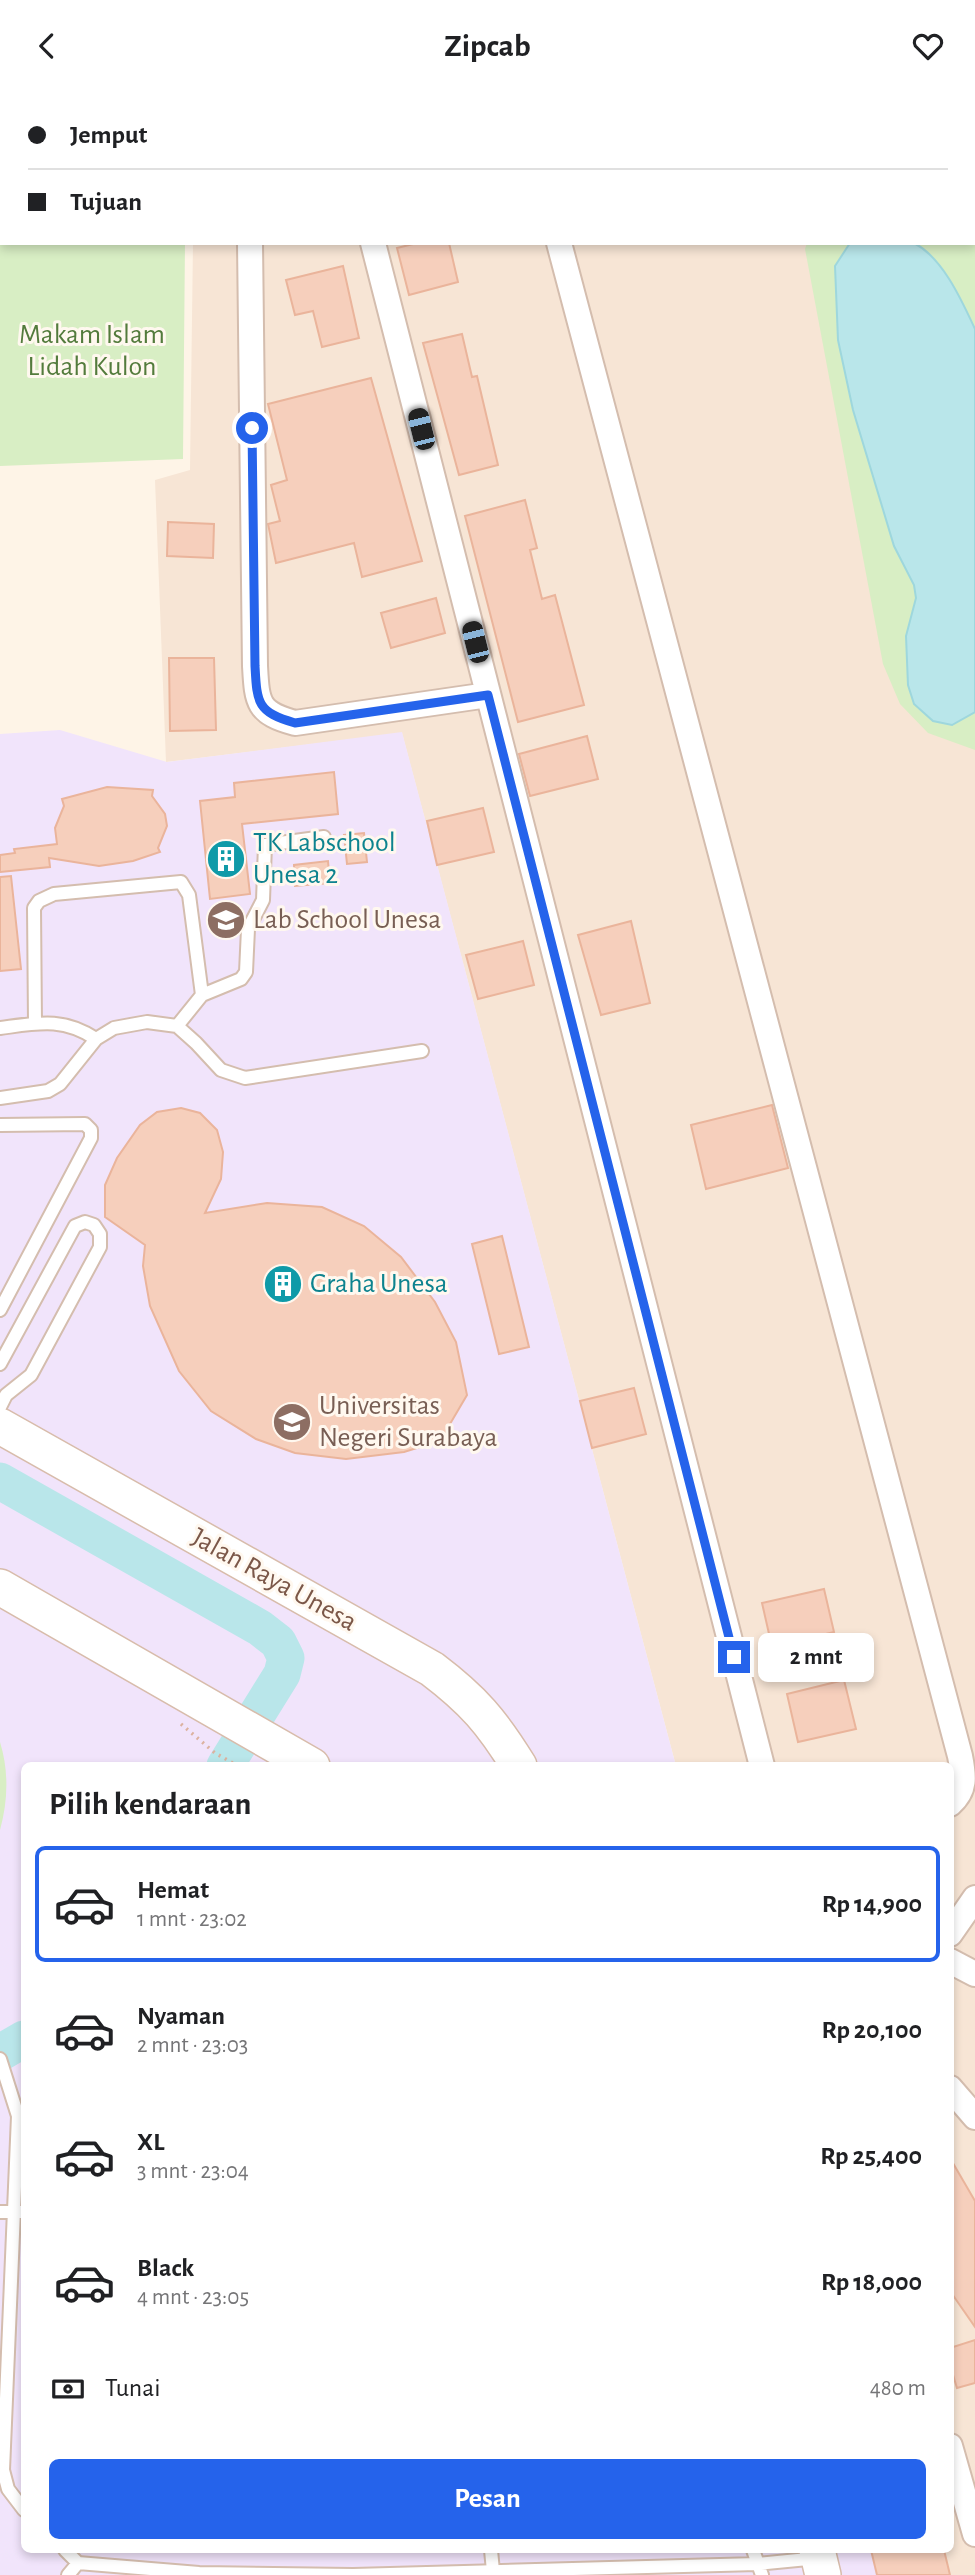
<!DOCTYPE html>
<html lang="id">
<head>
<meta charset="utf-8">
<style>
	:root { --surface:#fff; --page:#f6f6f6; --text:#202124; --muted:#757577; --line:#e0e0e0; --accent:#2563eb }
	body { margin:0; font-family:"Alegreya Sans",sans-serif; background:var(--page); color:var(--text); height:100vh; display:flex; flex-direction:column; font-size:26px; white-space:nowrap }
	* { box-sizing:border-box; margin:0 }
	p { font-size:23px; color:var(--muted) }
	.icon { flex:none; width:38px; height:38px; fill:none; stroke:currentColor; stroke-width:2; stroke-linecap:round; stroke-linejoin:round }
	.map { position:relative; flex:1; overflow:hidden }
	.drawer { position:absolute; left:21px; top:1671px; width:933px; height:791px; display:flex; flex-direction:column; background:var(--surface); border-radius:10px; box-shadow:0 4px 10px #0003 }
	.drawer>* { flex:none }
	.top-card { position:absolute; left:0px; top:0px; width:976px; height:154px; box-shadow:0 4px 10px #0003; display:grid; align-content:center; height:154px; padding:0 28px; background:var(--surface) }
	.end { position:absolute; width:32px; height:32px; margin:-16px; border:9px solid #2563eb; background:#fff; box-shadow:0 0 0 4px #fff }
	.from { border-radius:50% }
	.bubble { position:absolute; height:49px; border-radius:10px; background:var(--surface); box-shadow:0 4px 10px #0003; font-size:23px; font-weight:700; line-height:49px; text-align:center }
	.car { position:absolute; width:21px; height:42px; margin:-21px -10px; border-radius:9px; box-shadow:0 0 5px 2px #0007; background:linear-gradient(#222 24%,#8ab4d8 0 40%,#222 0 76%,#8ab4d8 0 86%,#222 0) }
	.top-card b { display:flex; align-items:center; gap:24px; height:66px; font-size:26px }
	.top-card b+b { border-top:2px solid var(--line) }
	.top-card i { width:18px; height:18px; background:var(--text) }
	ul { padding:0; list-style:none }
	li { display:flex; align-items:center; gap:21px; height:116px; margin:0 14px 10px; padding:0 14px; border:4px solid transparent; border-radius:10px }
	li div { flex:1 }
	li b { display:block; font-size:26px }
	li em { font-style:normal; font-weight:700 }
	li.selected { border-color:var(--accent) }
	li>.icon { width:63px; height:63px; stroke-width:1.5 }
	h2 { padding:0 28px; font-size:32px; line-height:84px }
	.pay { display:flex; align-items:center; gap:18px; height:77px; padding:0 28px; font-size:26px }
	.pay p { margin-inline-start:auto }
	.primary-button { display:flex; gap:14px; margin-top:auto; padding:14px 28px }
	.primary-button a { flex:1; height:80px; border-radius:10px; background:var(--accent); color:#fff; font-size:28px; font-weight:700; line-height:80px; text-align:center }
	header { display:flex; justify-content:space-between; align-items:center; height:91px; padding:0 28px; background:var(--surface); font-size:32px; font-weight:700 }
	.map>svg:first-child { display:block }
</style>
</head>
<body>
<header><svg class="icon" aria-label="back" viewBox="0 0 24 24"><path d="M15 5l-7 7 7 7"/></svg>Zipcab<svg class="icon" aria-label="heart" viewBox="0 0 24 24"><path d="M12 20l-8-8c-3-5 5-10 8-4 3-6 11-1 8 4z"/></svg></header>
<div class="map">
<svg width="975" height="2484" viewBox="0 0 975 2484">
	<rect width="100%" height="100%" fill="#fef4e7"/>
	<path fill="#f7e5d5" d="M 0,0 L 975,0 L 975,2484 L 891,2484 L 884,2459 L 950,2459 L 950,1675 L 676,1675 L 402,642 L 166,671 L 155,389 L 190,379 L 193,152 L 975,152 L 975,2 L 2,2 L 0,72 Z"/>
	<path fill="#f1e4fb" d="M 60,639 L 167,671 L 402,641 L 676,1675 L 24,1675 L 24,2459 L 884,2459 L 891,2484 L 0,2484 L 0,643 Z"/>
	<path fill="#d8eec4" d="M 852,0 L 975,0 L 975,659 L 928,642 L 900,613 L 883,573 L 805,158 L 807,152 L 975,152 L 975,2 Z
		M 0,102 L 2,152 L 185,152 L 183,368 L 0,375 Z
		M 0,1651 C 9,1680 8,1710 0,1739 Z"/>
	<path fill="#b9e6ea" stroke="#9ed7dd" stroke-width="2" d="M 850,152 L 914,152 C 943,167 962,210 975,238 L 975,621 L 952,634 L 933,630 L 914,613 L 908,594 L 906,545 L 916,507 L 914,494 L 894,455 L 853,319 L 838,249 L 835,175 Z"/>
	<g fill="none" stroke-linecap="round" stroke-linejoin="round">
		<path stroke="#b9e6ea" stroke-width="37" d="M 0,1390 L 260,1537 L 278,1551 L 286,1567 L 282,1583 L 225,1675
			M 0,1962 L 24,1948"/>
	</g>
	<path fill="#f6cfbc" stroke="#eab49b" stroke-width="2" d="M 417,152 L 449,152 L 458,191 L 409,204 L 397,157 Z
		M 343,175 L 359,247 L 322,256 L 313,220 L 295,224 L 286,189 Z
		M 462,243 L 472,286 L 477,285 L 498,374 L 459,384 L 423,252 Z
		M 371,287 L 422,470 L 362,486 L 354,452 L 276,472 L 268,433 L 280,430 L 271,394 L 287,389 L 268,313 Z
		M 525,409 L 537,457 L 530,459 L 542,508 L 555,504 L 584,614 L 518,631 L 465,425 Z
		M 168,431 L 214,433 L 213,467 L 167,465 Z
		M 436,507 L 445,542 L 391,557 L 381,522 Z
		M 169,567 L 214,567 L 216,639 L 170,640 Z
		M 587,645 L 598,688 L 530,705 L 519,663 Z
		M 334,681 L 338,723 L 242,733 L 250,803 L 210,808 L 200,710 L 235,706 L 234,692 Z
		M 107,696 L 153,699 L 152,705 L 165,723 L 167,735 L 158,757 L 160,761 L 133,770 L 99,775 L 49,767 L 50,776 L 0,781 L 0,764 L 15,762 L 14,758 L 57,753 L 55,737 L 64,715 L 62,708 Z
		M 483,717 L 494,761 L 437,774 L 427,730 Z
		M 364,742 L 367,771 L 347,773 L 344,744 Z
		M 328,770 L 330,792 L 295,795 L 294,774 Z
		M 11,785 L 21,878 L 0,880 L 0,786 Z
		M 631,830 L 650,912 L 601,924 L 578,844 Z
		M 523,850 L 534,894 L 478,908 L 466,864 Z
		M 772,1014 L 788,1077 L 706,1098 L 691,1034 Z
		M 181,1017 L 200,1022 L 217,1039 L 223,1061 L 221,1088 L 205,1122 L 267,1112 L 322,1116 L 364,1135 L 401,1166 L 435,1211 L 456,1251 L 467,1304 L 440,1350 L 404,1361 L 346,1368 L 295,1362 L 256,1348 L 211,1320 L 179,1280 L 150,1215 L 143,1175 L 145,1154 L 105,1126 L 105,1094 L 117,1067 L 140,1034 L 157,1021 Z
		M 502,1145 L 529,1256 L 499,1263 L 472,1153 Z
		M 634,1297 L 646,1343 L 592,1357 L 580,1310 Z
		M 824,1498 L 834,1541 L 772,1556 L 762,1512 Z
		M 844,1589 L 856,1638 L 798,1651 L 787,1603 Z
		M 950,2067 L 975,2110 L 975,2236 L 950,2200 Z
		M 975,2249 L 975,2292 L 957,2297 L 950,2274 L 950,2257 Z
		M 871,2459 L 944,2459 L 950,2484 L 877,2484 Z"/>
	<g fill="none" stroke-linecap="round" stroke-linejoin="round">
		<g stroke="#d4bdae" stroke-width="16">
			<path id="service" d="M 104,0 L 109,0
				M 33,2 L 33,0
				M 0,64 L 2,63
				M 35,932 L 34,817 L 39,810 L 54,803 L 181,791 L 189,804 L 202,904
				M 177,935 L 202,904 L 241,888 L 246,881 L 248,838 L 263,809 L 265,754 L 324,746
				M 0,937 C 38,932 63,926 96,948
				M 0,1007 L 48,1000 L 60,993 L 96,948 L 114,937 L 147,931 L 177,935 L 196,952 L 221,979 L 245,987 L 422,960
				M 0,1034 L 85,1033 L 91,1039 L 91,1047 L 0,1219
				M 0,1273 L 75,1135 L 85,1131 L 94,1134 L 100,1143 L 100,1156 L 31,1284 L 6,1304 L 0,1316
				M 0,1968 L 18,2025 L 3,2379 L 8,2398 L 24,2419
				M 0,2121 L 24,2121
				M 65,2459 L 78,2472 L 199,2482 L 353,2484 L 757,2473 L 818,2467
				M 491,2459 L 493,2480
				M 753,2459 L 762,2484
				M 68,2484 L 78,2472"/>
		</g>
		<g stroke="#d4bdae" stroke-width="28">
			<path id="minor" d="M 519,0 L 519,2
				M 244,2 L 248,0
				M 366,2 L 370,0
				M 0,85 L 2,85
				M 250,152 L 255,575 C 257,611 257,622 295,632 L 488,604
				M 373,152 L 762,1675
				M 559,152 L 960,1665 C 964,1685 966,1699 950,1713
				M 950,1843 L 975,1807
				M 950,1870 L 975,1883
				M 950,1997 L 975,2026
				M 950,2355 L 975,2443"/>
		</g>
		<g stroke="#d8bcab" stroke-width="38">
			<path id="secondary" d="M 0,1335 L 432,1578 C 473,1609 492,1631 519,1675
				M 0,1496 L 312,1675
				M 817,2459 L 823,2484"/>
		</g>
		<path stroke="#dcb29f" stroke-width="3.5" stroke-dasharray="2 5" stroke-linecap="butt" d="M 181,1633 L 215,1662 L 238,1675"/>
		<use href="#service" stroke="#fff" stroke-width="12"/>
		<use href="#minor" stroke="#fff" stroke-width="24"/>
		<use href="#secondary" stroke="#fff" stroke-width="35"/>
	</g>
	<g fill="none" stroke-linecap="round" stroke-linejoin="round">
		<path stroke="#2563eb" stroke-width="9" d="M 252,337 L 255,575 C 257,612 257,621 295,632 L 488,604 L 734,1566"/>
	</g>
	<defs>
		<g id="building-disc" transform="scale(2.0125)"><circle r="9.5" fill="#0f9aa8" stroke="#fff8ef"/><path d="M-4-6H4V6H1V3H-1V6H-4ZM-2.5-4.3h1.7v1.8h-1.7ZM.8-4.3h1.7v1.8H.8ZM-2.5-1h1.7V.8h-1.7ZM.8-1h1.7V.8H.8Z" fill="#fff"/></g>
		<g id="school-disc" transform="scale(2.0125)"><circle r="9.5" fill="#8d6e63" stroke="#fff8ef"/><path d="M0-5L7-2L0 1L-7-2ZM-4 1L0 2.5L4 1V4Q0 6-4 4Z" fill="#fff"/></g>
		<g id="university-disc" transform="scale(2.0125)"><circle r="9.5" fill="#8d6e63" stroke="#fff8ef"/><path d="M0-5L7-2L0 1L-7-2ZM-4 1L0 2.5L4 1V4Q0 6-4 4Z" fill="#fff"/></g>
	</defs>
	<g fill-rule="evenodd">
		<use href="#building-disc" x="226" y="768"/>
		<use href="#school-disc" x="226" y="829"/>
		<use href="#building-disc" x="283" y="1193"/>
		<use href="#university-disc" x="292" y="1331"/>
	</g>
	<g text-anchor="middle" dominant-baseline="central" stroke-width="6" stroke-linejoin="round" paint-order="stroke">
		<g font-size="28" fill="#537b3c" stroke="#fff8ef">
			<text x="92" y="244">Makam Islam<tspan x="92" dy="32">Lidah Kulon</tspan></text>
		</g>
		<g font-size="28" fill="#0d838f" stroke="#fff8ef" text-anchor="start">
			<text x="253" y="752">TK Labschool<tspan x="253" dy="32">Unesa 2</tspan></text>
			<text x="310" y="1193">Graha Unesa</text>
		</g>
		<g font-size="28" fill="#785e54" stroke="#fff8ef" text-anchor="start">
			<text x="253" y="829">Lab School Unesa</text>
			<text x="319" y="1315">Universitas<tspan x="319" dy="32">Negeri Surabaya</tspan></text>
		</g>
		<g font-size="28" fill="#7b5748" stroke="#fff8ef">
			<text transform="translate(274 1489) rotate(29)">Jalan Raya Unesa</text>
		</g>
	</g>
</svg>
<i class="end from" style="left:252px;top:337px"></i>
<i class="end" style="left:734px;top:1566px"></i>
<div class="bubble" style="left:758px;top:1542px;width:116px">2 mnt</div>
<i class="car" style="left:421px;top:338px;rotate:346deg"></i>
<i class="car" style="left:475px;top:551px;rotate:346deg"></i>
<div class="top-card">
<b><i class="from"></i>Jemput</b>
<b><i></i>Tujuan</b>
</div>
<section class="drawer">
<h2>Pilih kendaraan</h2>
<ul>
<li class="selected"><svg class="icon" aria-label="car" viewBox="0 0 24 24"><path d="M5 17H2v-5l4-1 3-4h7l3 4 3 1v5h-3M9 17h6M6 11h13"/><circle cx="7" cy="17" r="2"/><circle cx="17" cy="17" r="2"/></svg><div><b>Hemat</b><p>1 mnt · 23:02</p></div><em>Rp 14,900</em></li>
<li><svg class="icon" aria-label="car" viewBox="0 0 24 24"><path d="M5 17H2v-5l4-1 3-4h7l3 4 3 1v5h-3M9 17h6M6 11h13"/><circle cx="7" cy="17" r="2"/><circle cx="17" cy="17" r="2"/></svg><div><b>Nyaman</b><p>2 mnt · 23:03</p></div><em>Rp 20,100</em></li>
<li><svg class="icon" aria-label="car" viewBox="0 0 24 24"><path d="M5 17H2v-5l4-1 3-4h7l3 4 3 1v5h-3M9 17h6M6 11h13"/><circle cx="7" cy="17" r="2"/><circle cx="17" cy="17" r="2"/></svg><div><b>XL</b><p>3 mnt · 23:04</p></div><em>Rp 25,400</em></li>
<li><svg class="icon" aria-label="car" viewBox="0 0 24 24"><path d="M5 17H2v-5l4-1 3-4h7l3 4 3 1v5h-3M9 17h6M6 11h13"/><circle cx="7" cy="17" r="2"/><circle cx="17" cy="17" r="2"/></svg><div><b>Black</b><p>4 mnt · 23:05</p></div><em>Rp 18,000</em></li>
</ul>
<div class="pay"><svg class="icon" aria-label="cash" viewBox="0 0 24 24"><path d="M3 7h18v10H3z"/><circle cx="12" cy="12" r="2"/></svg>Tunai<p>480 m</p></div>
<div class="primary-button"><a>Pesan</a></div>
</section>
</div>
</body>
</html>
